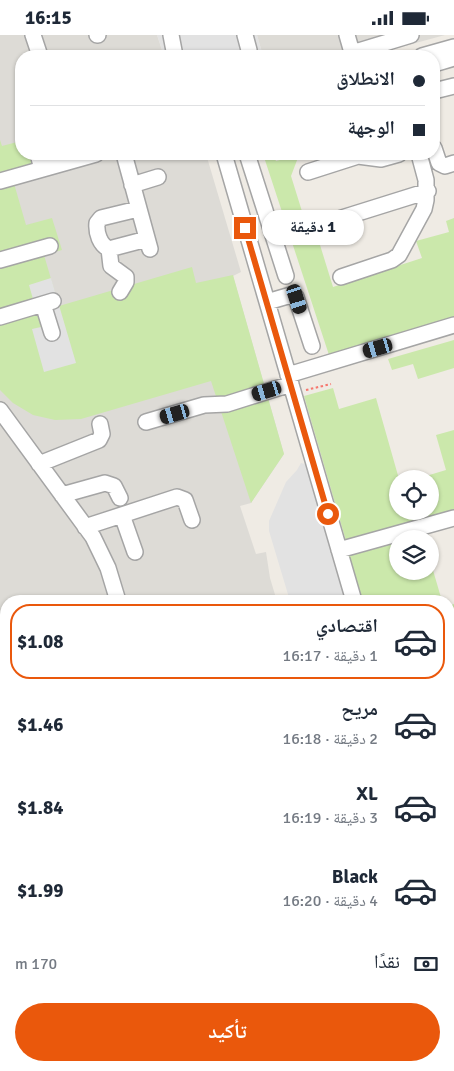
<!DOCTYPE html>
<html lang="ar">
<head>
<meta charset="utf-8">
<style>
	:root { --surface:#fff; --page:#f2f2f3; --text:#1f2937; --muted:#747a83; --line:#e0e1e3; --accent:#ea580c }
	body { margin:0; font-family:Signika,"Noto Naskh Arabic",sans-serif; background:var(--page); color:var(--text); direction:rtl; height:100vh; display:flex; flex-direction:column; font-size:19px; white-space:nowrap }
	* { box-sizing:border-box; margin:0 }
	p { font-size:16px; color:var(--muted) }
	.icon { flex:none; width:28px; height:28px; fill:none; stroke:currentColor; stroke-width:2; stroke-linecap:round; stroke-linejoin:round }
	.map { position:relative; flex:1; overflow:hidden; direction:ltr }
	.side { position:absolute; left:0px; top:560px; width:455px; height:476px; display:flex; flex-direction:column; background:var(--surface); border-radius:20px 20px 0 0; box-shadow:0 1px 4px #0004; direction:rtl }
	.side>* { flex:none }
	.top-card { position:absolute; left:15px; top:15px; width:425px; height:110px; border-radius:20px; box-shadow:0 1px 4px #0004; direction:rtl; display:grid; align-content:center; height:110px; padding:0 15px; background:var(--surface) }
	.fabs { position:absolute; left:389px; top:435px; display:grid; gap:10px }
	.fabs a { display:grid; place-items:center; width:50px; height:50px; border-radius:50%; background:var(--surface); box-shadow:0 1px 4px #0004; font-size:25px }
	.end { position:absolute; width:22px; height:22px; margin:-11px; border:6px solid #ea580c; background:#fff; box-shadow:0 0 0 2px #fff }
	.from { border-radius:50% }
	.bubble { position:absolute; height:35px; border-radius:18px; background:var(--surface); box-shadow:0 1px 4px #0004; font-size:16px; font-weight:700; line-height:35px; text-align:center; direction:rtl }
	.car { position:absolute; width:15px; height:30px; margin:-15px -8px; border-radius:6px; box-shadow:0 0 4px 1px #0007; background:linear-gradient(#222 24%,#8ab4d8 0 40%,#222 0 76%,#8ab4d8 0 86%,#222 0) }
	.top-card b { display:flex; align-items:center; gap:18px; height:48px; font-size:19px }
	.top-card b+b { border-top:1px solid var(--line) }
	.top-card i { width:12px; height:12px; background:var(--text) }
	ul { padding:9px 0 0; list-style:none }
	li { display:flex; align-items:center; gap:15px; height:75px; margin:0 10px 8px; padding:0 5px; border:2px solid transparent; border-radius:20px }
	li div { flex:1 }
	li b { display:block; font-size:19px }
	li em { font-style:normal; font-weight:700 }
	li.active { border-color:var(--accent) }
	li>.icon { width:45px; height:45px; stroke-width:1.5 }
	.pay { display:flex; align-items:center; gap:12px; height:55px; padding:0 15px; font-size:19px }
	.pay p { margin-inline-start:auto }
	.button { display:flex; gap:10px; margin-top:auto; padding:10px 15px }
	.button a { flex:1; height:58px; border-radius:30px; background:var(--accent); color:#fff; font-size:20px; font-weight:700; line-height:58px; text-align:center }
	.status { display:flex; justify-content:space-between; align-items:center; height:35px; padding:0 25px; background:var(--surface); direction:ltr }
	.status svg { height:14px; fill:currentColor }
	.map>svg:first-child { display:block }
</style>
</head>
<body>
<div class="status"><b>16:15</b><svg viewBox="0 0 49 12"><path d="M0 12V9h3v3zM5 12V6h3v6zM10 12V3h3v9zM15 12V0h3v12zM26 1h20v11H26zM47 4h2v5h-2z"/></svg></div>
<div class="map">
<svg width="454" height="1036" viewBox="0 0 454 1036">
	<rect width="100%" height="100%" fill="#efebe4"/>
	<path fill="#dddbd6" d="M 0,0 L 157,0 L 164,21 L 21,21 L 21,119 L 206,119 L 241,237 L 233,241 L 284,419 L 251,468 L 240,471 L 256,519 L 266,517 L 270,543 L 276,563 L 279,566 L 6,566 L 6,1030 L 329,1030 L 329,1036 L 0,1036 Z
		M 257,0 L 445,0 L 368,21 L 263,21 Z"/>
	<path fill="#cbe8ab" d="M 0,105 L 2,111 L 21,106 L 21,119 L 101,119 L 13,145 L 26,190 L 52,183 L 62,215 L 44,220 L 59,271 L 192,232 L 196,248 L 233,240 L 284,419 L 251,468 L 211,346 L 81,384 L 55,385 L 33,380 L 13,368 L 0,355 Z
		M 263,119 L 273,119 L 276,126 L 299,120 L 291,141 L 305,186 L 312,184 L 333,252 L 422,223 L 416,206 L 449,197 L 446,186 L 454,183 L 454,282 L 329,320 Z
		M 454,305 L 454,333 L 418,344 L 413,329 L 392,335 L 388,324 Z
		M 333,353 L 339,374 L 376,363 L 399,444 L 398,444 L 398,476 L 430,476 L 430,444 L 416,444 L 446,435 L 436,400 L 454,395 L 454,480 L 346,506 L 304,361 Z
		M 397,506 L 398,536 L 430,536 L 430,525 L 442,566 L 358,566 L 345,522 Z
		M 454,569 L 454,631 L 449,633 L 449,571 Z"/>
	<path fill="#e2e2e2" d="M 157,0 L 257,0 L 263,21 L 164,21 Z
		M 51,243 L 76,328 L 44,337 L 32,294 L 41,292 L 29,250 Z
		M 301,428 L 312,431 L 351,566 L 290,566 L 269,496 L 269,486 L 286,447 L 297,435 Z
		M 454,885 L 454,1036 L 358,1036 L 356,1030 L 449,1030 L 449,886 Z"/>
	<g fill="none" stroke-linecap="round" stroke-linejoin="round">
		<g stroke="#a5a5a5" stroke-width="18">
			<path id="minor" d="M 33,0 L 40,21
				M 97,0 L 98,0
				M 171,0 L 175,21
				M 245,0 L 249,15 L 249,21
				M 347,0 L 353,21
				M 352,18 L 411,0
				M 422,21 L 454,12
				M 434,29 L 454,23
				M 434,56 L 454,51
				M 434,113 L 439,128 L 445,131 L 454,128
				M 38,119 L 42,134
				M 124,119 L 150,214
				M 224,119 L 354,566
				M 247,119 L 286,241
				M 308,137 L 358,121 L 381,124 L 399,119
				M 0,146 L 96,119
				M 132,150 L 158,142
				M 138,174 L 101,183 L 97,188 C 96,198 100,210 109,214 L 147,204
				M 329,187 L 428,156
				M 109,214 L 111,231 L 126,242 L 126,247 L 120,257
				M 0,225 L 50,211
				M 341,242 L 392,225 L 399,220 L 424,174 L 426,165 L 426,145 L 419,119
				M 267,267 L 291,260 L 296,262 L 312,311
				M 43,269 L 52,298
				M 0,282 L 53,266
				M 288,340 L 454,290
				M 0,375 L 93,502 L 108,533 L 118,566
				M 146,387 L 204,370 L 227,369 L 291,349
				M 39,429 L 99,405 L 102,399 L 100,389
				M 62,460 L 105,448 L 114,451 L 120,463
				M 122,480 L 135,517
				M 85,492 L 177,462 L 185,465 L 192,485
				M 339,515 L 454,483
				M 449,675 L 454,673
				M 0,867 L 6,865
				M 0,878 L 6,898
				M 449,907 L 454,905
				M 183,1030 L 186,1036
				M 359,1030 L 360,1036
				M 157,1036 L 159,1030"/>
		</g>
		<path stroke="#f6776e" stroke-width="2" stroke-dasharray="2.5 2.5" stroke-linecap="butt" d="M 306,355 L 331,349"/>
		<use href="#minor" stroke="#fff" stroke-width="15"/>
	</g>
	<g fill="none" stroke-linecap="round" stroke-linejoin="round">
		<path stroke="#ea580c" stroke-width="6" d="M 245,193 L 328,479"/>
	</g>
</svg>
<div class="fabs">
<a><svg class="icon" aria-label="locate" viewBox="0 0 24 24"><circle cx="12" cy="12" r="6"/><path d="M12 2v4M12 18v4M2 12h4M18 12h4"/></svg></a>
<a><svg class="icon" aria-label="layers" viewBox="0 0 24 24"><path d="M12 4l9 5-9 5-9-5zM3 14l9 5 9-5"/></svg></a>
</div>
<i class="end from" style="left:328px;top:479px"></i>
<i class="end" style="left:245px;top:193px"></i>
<div class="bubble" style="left:262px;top:175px;width:102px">1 دقيقة</div>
<i class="car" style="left:297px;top:264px;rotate:162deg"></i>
<i class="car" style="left:378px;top:313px;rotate:254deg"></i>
<i class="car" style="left:267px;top:356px;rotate:253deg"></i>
<i class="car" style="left:175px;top:379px;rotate:254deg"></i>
<div class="top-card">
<b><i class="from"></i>الانطلاق</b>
<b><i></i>الوجهة</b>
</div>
<section class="side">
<ul>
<li class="active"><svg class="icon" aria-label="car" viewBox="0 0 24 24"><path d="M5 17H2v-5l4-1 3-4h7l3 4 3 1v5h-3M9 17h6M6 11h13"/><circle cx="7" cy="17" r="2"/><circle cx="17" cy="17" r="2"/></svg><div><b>اقتصادي</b><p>1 دقيقة · 16:17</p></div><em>$1.08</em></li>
<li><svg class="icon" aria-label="car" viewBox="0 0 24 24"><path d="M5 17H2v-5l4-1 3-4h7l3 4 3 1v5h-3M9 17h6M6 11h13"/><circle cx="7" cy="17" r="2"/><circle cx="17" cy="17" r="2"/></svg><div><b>مريح</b><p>2 دقيقة · 16:18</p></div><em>$1.46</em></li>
<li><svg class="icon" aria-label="car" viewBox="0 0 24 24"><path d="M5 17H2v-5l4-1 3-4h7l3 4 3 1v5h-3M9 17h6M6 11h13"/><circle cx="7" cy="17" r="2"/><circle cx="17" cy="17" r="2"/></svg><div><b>XL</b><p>3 دقيقة · 16:19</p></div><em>$1.84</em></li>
<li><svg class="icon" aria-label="car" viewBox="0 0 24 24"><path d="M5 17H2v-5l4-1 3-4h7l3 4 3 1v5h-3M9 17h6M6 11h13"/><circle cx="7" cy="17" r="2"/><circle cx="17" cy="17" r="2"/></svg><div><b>Black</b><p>4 دقيقة · 16:20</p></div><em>$1.99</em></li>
</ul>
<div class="pay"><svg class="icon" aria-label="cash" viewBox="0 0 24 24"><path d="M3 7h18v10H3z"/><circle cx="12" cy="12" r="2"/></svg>نقدًا<p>170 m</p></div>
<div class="button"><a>تأكيد</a></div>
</section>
</div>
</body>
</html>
